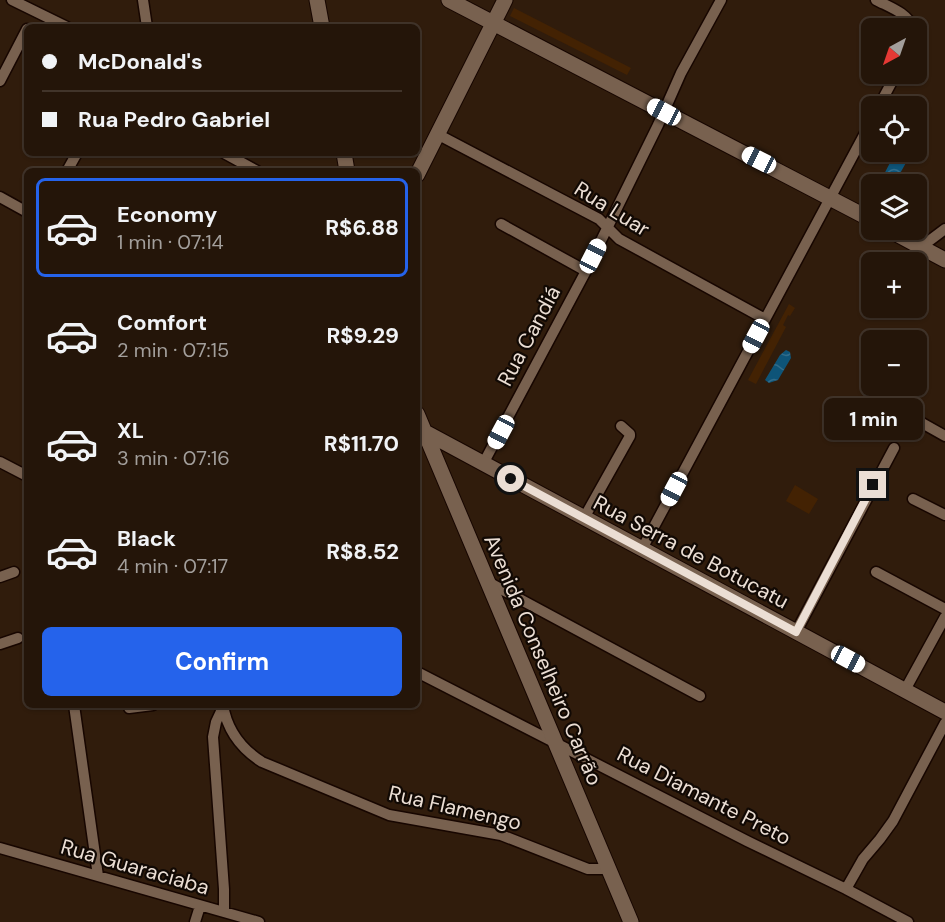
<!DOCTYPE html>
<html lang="en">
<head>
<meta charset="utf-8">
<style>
	:root { --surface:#241509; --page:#302217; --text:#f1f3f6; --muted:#a39f9c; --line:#41342a; --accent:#2563eb }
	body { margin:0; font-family:"DM Sans",sans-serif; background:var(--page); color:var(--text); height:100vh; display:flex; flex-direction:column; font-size:22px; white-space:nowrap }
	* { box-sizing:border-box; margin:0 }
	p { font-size:20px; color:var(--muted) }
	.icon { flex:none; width:33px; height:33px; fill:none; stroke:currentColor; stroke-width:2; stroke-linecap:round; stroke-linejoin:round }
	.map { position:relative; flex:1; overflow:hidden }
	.details { position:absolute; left:24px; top:168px; width:396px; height:540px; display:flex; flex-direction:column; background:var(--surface); border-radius:9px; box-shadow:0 2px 4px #0004,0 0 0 2px var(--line) }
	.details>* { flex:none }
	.guide { position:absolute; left:24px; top:24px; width:396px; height:132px; border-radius:9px; box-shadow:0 2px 4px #0004,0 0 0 2px var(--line); display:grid; align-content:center; height:132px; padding:0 18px; background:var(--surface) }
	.needle { width:39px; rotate:220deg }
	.buttons { position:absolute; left:861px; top:18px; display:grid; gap:12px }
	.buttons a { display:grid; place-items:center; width:66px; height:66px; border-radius:9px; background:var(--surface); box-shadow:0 2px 4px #0004,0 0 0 2px var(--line); font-size:30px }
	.end { position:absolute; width:27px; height:27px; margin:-14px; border:8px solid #ebded4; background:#111; box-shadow:0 0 0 3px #111 }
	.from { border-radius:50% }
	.bubble { position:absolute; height:42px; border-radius:9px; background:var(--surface); box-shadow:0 2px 4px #0004,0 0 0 2px var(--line); font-size:20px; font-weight:700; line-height:42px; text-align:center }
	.car { position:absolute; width:18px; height:36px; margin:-18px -9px; border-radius:8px; box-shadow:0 0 4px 2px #0007; background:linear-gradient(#fff 24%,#345 0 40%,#fff 0 76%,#345 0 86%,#fff 0) }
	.guide b { display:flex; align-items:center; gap:21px; height:57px; font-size:22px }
	.guide b+b { border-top:2px solid var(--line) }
	.guide i { width:15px; height:15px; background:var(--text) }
	ul { padding:10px 0 0; list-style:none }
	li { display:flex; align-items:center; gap:18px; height:99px; margin:0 12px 9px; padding:0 6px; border:3px solid transparent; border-radius:9px }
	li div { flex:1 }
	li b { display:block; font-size:22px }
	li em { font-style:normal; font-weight:700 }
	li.current { border-color:var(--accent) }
	li>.icon { width:54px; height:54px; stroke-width:1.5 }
	.button { display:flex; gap:12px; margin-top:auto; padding:12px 18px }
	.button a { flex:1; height:69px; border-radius:9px; background:var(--accent); color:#fff; font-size:24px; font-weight:700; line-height:69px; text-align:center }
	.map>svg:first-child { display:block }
</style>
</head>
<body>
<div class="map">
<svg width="945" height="922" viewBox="0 0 945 922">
	<defs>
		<pattern id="water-waves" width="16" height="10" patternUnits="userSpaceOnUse" patternTransform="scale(1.5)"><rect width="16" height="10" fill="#0e5478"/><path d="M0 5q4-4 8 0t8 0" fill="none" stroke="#316c8a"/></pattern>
	</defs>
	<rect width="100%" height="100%" fill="#301c0c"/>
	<path fill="#432203" d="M 514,8 L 631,68 L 627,75 L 510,16 Z
		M 789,304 L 795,308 L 790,316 L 788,315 L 783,325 L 786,327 L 756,384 L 748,380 Z
		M 795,485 L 818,499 L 809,514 L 786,501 Z"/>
	<path fill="url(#water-waves)" d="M 895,153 L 907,161 L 894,184 L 879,184 Z
		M 786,350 L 790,352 L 791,358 L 778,380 L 769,383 L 765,380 L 780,355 Z"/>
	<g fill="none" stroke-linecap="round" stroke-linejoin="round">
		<g stroke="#170600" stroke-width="13">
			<path id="street" d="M 12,0 L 67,27
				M 143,0 L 147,27
				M 876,0 C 889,7 908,13 913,28
				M 0,81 L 27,29
				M 879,106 L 896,74
				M 437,134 L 599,219 L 619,239 L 765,319
				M 224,153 L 257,171
				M 67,171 L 77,153
				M 0,197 L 27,212
				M 501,224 L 586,271
				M 921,247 L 945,229
				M 890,405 L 945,436
				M 0,462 L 27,476
				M 483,464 L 586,271 L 658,125 L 681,73 L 721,0
				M 913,499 L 945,515
				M 584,518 L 630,436 L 630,434 L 621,426
				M 642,549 L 872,120
				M 876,572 L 945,609
				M 0,577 L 14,572
				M 488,582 L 700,696
				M 796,632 L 894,448
				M 0,644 L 18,638
				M 417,672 L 747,841 L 846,889 L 908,922
				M 905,690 L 945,617
				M 74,705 L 98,876
				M 223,705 C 227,730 240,748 262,762 L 389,815 L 501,835 L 588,869 L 608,869
				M 223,707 L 216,722 L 213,737 L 224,889 L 224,912
				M 129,708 L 153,705
				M 0,848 L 259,922
				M 846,889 L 863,859 L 880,839 L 893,821 L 945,723
				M 195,922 L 200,906"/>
		</g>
		<g stroke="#170600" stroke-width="17">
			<path id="secondary" d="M 317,0 L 322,27
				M 449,0 L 872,220
				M 344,153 L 347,171
				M 417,175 L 505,0
				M 889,230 L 945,260
				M 417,414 L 631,922
				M 425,432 L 945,712"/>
		</g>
		<use href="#street" stroke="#78614f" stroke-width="10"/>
		<use href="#secondary" stroke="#78614f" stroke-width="15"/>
	</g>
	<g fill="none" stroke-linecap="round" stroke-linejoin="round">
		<path stroke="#ebded4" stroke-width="8" d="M 511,479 L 796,632 L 873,485"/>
	</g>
	<g text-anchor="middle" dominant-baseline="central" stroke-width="4.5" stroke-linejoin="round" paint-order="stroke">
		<g font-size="21" fill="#ebded4" stroke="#110904">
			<text transform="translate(612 209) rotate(32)">Rua Luar</text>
			<text transform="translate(529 336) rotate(-62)">Rua Candiá</text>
			<text transform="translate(691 552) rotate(28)">Rua Serra de Botucatu</text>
			<text transform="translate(543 660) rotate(67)">Avenida Conselheiro Carrão</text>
			<text transform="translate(704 796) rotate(27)">Rua Diamante Preto</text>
			<text transform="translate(455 808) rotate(13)">Rua Flamengo</text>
			<text transform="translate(135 867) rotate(16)">Rua Guaraciaba</text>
		</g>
	</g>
</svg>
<div class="buttons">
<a><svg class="needle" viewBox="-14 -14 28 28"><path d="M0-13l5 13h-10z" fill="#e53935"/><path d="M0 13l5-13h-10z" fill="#a39f9c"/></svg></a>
<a><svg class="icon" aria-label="locate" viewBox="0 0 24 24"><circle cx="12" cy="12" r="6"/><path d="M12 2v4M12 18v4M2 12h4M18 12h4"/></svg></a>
<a><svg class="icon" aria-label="layers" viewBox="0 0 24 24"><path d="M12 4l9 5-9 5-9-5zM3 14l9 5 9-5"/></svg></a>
<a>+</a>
<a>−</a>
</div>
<i class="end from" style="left:511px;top:479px"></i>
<i class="end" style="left:873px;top:485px"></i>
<div class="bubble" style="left:824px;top:398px;width:99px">1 min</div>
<i class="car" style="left:664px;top:112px;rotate:298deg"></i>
<i class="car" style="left:759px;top:160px;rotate:297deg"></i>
<i class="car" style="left:593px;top:256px;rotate:27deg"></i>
<i class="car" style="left:756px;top:336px;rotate:208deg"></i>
<i class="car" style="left:501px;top:432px;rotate:208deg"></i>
<i class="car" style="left:674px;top:489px;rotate:208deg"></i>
<i class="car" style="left:848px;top:659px;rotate:118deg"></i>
<div class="guide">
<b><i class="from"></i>McDonald's</b>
<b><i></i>Rua Pedro Gabriel</b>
</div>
<section class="details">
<ul>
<li class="current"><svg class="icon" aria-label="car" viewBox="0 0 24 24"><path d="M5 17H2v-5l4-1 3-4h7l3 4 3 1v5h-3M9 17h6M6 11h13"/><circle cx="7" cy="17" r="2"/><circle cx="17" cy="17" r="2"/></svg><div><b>Economy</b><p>1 min · 07:14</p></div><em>R$6.88</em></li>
<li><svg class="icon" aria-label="car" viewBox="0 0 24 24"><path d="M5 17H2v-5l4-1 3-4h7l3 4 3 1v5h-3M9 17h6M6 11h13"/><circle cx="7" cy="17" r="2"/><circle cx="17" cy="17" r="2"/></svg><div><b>Comfort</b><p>2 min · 07:15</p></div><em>R$9.29</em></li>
<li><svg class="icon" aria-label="car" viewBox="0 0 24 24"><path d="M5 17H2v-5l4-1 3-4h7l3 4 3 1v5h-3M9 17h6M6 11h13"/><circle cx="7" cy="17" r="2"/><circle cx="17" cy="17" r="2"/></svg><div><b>XL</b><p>3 min · 07:16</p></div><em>R$11.70</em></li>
<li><svg class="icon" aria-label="car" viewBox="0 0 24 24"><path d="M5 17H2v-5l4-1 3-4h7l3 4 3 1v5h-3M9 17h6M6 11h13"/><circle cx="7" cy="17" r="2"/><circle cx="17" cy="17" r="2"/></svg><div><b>Black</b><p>4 min · 07:17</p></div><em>R$8.52</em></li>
</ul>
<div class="button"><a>Confirm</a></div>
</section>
</div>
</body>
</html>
